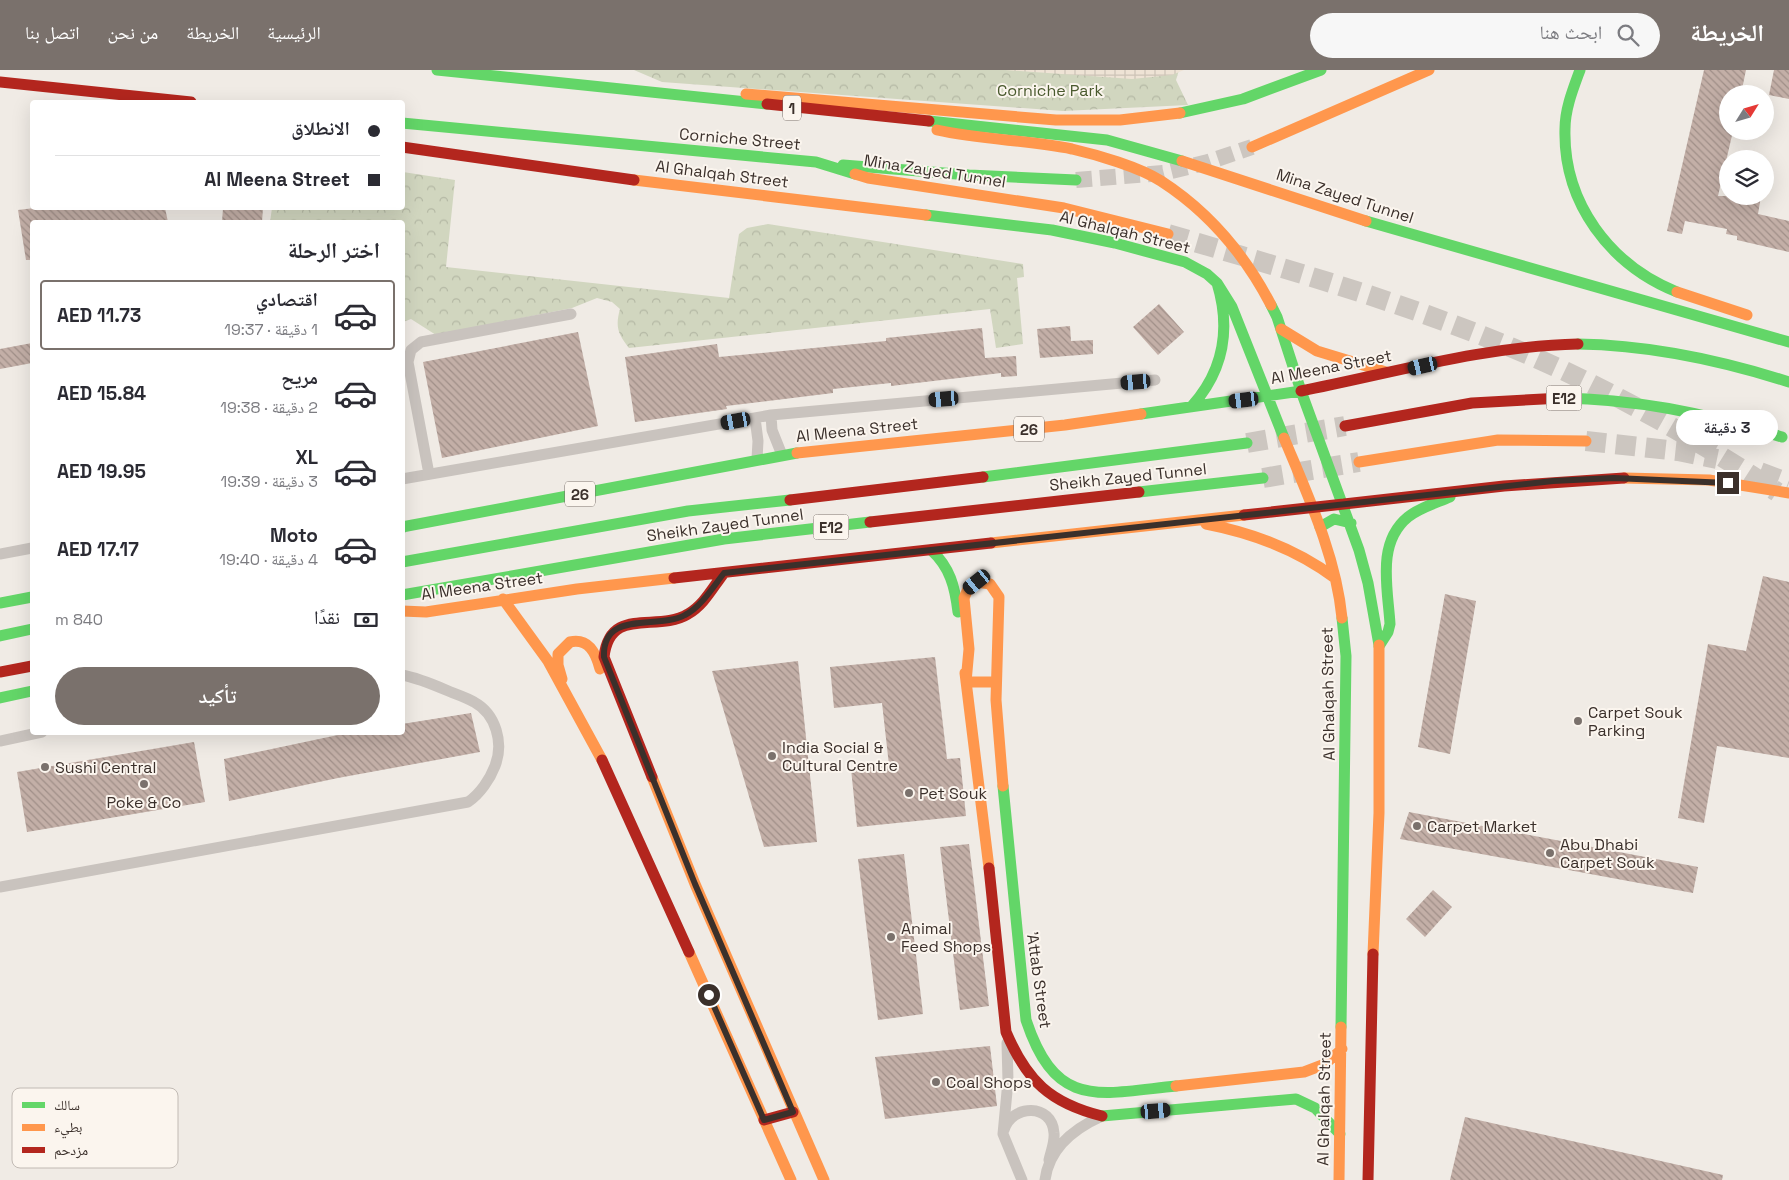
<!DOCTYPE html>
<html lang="ar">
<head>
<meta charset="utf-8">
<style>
	:root { --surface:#fff; --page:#f7f7f7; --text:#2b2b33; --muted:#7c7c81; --line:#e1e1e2; --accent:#7a716c }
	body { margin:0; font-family:"Space Grotesk","Noto Naskh Arabic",sans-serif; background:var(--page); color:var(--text); direction:rtl; height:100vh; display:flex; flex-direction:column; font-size:19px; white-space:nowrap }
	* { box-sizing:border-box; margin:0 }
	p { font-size:16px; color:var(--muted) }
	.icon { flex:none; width:28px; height:28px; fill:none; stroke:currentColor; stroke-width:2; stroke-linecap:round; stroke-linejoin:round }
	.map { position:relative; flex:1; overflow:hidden; direction:ltr }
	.panel { position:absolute; left:30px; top:150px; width:375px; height:515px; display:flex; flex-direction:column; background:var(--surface); border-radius:5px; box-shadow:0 5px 20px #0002; direction:rtl }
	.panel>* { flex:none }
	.hud { position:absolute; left:30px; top:30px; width:375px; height:110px; border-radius:5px; box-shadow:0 5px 20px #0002; direction:rtl; display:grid; align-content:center; height:110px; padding:0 25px; background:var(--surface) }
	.needle { width:32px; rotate:53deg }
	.buttons { position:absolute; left:1719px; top:15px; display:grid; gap:10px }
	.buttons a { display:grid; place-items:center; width:55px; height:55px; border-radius:50%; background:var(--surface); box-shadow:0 5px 20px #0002; font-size:25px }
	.end { position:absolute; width:22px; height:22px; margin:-11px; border:6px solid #3b302b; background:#fff; box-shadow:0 0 0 2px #fff }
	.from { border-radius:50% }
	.bubble { position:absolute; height:35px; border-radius:18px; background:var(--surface); box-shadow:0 5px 20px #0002; font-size:16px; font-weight:600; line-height:35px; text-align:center; direction:rtl }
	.car { position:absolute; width:15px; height:30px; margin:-15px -8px; border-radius:6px; box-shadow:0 0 4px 1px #0007; background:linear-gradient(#222 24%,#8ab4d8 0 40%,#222 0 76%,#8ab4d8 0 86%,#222 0) }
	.hud b { display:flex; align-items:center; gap:18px; height:48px; font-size:19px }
	.hud b+b { border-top:1px solid var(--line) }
	.hud i { width:12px; height:12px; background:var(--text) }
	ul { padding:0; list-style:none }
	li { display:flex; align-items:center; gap:15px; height:70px; margin:0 10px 8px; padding:0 15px; border:2px solid transparent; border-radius:5px }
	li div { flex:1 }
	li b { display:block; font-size:19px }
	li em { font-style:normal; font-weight:600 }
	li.active { border-color:var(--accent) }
	li>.icon { width:45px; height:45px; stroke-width:1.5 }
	h2 { padding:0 25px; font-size:22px; line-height:60px }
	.pay { display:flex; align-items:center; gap:12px; height:55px; padding:0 25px; font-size:19px }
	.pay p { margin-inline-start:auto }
	.primary-button { display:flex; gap:10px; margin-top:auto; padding:10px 25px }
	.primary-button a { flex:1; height:58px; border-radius:30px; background:var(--accent); color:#fff; font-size:20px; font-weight:600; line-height:58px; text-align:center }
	header { display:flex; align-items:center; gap:30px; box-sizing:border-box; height:70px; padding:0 25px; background:var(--accent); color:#fff }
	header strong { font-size:24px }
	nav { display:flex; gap:28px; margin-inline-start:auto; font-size:18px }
	.search { width:350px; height:45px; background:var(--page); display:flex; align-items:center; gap:12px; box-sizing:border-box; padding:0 18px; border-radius:28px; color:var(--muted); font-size:19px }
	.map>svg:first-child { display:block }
</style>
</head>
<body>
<header>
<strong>الخريطة</strong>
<div class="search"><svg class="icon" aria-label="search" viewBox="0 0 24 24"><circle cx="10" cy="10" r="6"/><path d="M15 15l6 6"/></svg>ابحث هنا</div>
<nav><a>الرئيسية</a><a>الخريطة</a><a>من نحن</a><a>اتصل بنا</a></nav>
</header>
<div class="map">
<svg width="1789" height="1110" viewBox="0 0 1789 1110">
	<defs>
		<pattern id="forest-crowns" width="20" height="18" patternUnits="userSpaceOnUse" patternTransform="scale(1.25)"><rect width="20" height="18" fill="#d1d6bf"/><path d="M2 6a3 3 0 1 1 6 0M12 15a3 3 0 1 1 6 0" fill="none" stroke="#b4b8a4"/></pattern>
		<pattern id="plaza-grid" width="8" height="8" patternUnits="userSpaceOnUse" patternTransform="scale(1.25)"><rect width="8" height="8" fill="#eee3d5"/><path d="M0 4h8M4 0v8" fill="none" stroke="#cdc3b7"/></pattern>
		<pattern id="building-back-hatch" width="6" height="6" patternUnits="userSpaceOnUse" patternTransform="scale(1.25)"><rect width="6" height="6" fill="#c3afa7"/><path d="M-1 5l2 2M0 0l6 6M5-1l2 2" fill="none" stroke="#a08f88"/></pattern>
	</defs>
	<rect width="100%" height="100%" fill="#f0ebe5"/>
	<path fill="url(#forest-crowns)" d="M 634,0 L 1179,0 L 1176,10 L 1188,35 L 1063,41 L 662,12 Z
		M 403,102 L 455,110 L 446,197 L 729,228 L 739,164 L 747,158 L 768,154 L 1023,194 L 1024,207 L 1017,208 L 1023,274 L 996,278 L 990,239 L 629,278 C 618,264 615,257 620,239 L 612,232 L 597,228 L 572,238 L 436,265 L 411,249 L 403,252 L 402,152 L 270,152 L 272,138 L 402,138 Z"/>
	<path fill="url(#plaza-grid)" d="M 1005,0 L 1184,0 L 1172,5 L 1132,9 Z"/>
	<path fill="url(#building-back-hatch)" d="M 1704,0 L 1746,0 L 1741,24 L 1728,24 L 1728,61 L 1733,61 L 1718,126 L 1761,126 L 1758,144 L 1789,151 L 1789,182 L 1737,170 L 1737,166 L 1726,164 L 1727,159 L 1685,151 L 1682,164 L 1667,161 Z
		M 1774,0 L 1789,0 L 1789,29 L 1769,25 Z
		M 34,138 L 165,138 L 168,152 L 32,152 L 32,190 L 26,190 L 18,140 Z
		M 223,138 L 263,138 L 262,152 L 222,152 Z
		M 1159,234 L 1184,262 L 1158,285 L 1133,257 Z
		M 1070,256 L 1071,271 L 1093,270 L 1093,284 L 1040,288 L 1037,259 Z
		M 982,258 L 985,288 L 1016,286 L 1017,306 L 1001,307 L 1001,303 L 891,316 L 891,313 L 833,319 L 833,323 L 726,336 L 727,339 L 635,352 L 625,287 L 717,274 L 719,287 L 886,271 L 886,268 Z
		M 578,262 L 598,356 L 442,388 L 423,292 Z
		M 32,273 L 32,293 L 0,299 L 0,279 Z
		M 1763,506 L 1789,512 L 1789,688 L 1717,676 L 1704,753 L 1678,748 L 1708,574 L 1746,581 Z
		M 1445,524 L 1476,531 L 1450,684 L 1418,677 Z
		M 935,587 L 947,689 L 960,688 L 966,746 L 857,757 L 851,699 L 889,695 L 882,633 L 834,638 L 830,597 Z
		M 798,591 L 817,772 L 764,777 L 712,601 Z
		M 471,643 L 480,682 L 338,708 L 229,731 L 224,689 L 352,662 L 402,662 L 402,654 Z
		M 194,672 L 205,732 L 27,762 L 17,702 Z
		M 1409,742 L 1698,797 L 1693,823 L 1400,769 Z
		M 969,774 L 989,936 L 960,940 L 940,777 Z
		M 904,784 L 923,944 L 878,950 L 858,789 Z
		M 1433,820 L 1452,837 L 1425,867 L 1406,849 Z
		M 990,976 L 997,1036 L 885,1049 L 875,987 Z
		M 1465,1047 L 1723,1105 L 1722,1110 L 1450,1110 Z"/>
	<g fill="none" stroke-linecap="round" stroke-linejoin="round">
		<path stroke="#ccc6c0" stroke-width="16" stroke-dasharray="16 8" stroke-linecap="butt" d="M 1076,110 L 1163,103 L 1208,92 L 1252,77"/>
		<path stroke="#ccc6c0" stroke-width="20" stroke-dasharray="20 10" stroke-linecap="butt" d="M 1168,164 C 1275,196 1383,226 1488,268 C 1590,308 1686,362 1777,422
			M 1586,371 L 1678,381 L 1717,389
			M 1247,373 L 1345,356
			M 1760,402 L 1789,413
			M 1263,408 L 1359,392"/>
		<path stroke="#c9c3be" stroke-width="11" d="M 771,345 L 772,360 L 782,385
			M 755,348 L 758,371 L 757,389
			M 429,404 L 408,292 L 411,280 L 421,272 L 571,244
			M 402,409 L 771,345 L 1155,310
			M 0,484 L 32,478
			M 0,671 L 42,662
			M 0,817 L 468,732 C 480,724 490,709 495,696 C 504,673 496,644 474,632 C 466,627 455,624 446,620 C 432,614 418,608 402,605
			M 1007,973 L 1008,1011 L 1003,1064 L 1022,1110
			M 1004,1060 C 1012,1034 1052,1033 1054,1063 C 1055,1072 1051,1081 1049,1090
			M 1045,1110 C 1049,1078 1073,1059 1102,1046"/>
		<path stroke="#63d668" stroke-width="11" d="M 437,0 L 767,34
			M 1580,0 C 1573,19 1565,39 1565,59 C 1563,133 1610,195 1677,222
			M 1180,43 L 1243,29 L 1321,0
			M 929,51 L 1107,70 L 1182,91
			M 402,53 L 816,92 L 855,104
			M 843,95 L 969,105 L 1076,110
			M 926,145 L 1052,160 L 1115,173 L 1185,192 L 1207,204 L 1217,213 L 1232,237 L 1284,368
			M 1366,151 L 1789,272
			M 1271,235 L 1277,247 L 1301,321 L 1359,480 L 1368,513 L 1379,575
			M 1578,274 C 1651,275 1720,290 1789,312
			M 1562,328 C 1638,329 1710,344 1782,367
			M 1192,336 C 1224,300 1231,259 1217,213
			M 1141,344 L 1301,321
			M 983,407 L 1247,373
			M 1139,422 L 1263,408
			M 402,457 L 797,383
			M 1320,457 L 1334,449 L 1351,453
			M 402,458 L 403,457
			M 931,480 C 950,497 955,517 958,542
			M 402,492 L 688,441 L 790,430
			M 402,525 L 724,469 L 870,452
			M 0,533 L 32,527
			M 0,566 L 32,559
			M 1379,576 L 1388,562 L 1390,554 C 1388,519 1376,473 1408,447 C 1419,438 1436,433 1450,427
			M 0,628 L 32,621
			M 1003,716 L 1026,950 C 1056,1040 1098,1024 1176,1016
			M 1341,957 L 1346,586 L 1342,548
			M 1102,1046 L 1296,1029 L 1315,1038 L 1340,1064"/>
		<path stroke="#ff974d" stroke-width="11" d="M 746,24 L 1056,50 L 1120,50 L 1180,43
			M 937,60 C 982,70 1028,70 1072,79 C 1098,85 1139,97 1161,111 C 1209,142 1245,185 1271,235
			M 1252,77 L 1429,0
			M 1182,91 L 1366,151
			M 855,104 L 868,108 L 1064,138 L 1168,164
			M 634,110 L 926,145
			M 1677,222 L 1747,245
			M 1281,259 L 1317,281 L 1386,302
			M 1284,368 C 1308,426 1336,486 1342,548
			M 797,383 L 1065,355 L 1141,344
			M 1359,392 L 1498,370 L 1586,371
			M 1624,408 L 1709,410 L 1789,423
			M 1206,454 C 1253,463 1296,479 1335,508
			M 991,473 L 1244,445
			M 503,529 L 548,591 L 602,690
			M 402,541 L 426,542 L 577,519 L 674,508
			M 965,603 L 989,798
			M 562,609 L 558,595 L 558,584 L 570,572 C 589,568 596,583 600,599
			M 995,612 L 966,612 L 969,579 L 964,528 L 968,519 L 977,512 L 990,514 L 999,527 L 996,630 L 1003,716
			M 652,707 L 695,814 L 824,1110
			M 689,882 L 791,1110
			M 1373,884 L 1379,743 L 1379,575
			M 1176,1016 L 1304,1002 L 1325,994 L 1342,979
			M 1339,1110 L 1341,957"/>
		<path stroke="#b3261e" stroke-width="11" d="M 0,12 L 191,32
			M 767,34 L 929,51
			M 402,77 L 634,110
			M 1301,321 C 1393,303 1484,276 1578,274
			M 1345,356 L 1472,333 L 1562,328
			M 790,430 L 983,407
			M 1344,434 L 1504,416 L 1624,408
			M 1244,445 L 1344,434
			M 870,452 L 1139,422
			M 674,508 L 991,473
			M 0,602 L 32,596
			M 602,690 L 689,882
			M 652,707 L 604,587 C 610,535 657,563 688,544 C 704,535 713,517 724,503
			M 989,798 L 1006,962 C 1027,1011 1050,1033 1102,1046
			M 764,1050 L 793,1042
			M 1368,1110 L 1373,884"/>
	</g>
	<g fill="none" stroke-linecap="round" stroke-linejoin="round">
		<path stroke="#3b302b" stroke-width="6" d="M 709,925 L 764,1050 L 793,1042 L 695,814 L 604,587 C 602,539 658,560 685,545 C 701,537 713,517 724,503 L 1553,411 L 1614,408 L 1728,413"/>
	</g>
	<g fill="#7a716c" stroke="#fbf5ee" stroke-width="2">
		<circle cx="1578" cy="651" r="5"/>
		<circle cx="772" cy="686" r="5"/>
		<circle cx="45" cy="697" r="5"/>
		<circle cx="144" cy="714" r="5"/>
		<circle cx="909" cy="723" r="5"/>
		<circle cx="1417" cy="756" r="5"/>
		<circle cx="1550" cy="783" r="5"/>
		<circle cx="891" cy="867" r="5"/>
		<circle cx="936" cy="1012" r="5"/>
	</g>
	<g text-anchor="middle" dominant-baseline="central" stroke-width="4" stroke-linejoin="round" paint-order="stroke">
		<g fill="#fbf5ee" stroke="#756b66" stroke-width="1">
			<rect x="783" y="25.5" width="18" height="25" rx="4"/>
			<rect x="1546.5" y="315.5" width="35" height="25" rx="4"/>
			<rect x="1014" y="346.5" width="30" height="25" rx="4"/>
			<rect x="565" y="411.5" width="30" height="25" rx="4"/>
			<rect x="813.5" y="444.5" width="35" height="25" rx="4"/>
		</g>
		<g font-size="15" font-weight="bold" fill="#3b302b">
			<text x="792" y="38">1</text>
			<text x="1564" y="328">E12</text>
			<text x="1029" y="359">26</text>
			<text x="580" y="424">26</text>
			<text x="831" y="457">E12</text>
		</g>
		<g font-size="16" fill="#4a5a2e" stroke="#fbf5ee">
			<text x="1050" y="20">Corniche Park</text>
		</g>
		<g font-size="16" fill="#3b302b" stroke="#fbf5ee">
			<text transform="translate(740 69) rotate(5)">Corniche Street</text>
			<text transform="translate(935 101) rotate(9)">Mina Zayed Tunnel</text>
			<text transform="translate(722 104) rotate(7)">Al Ghalqah Street</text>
			<text transform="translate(1345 126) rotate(18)">Mina Zayed Tunnel</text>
			<text transform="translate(1125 162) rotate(14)">Al Ghalqah Street</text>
			<text transform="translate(1331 297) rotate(-11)">Al Meena Street</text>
			<text transform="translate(857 360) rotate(-6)">Al Meena Street</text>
			<text transform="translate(1128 407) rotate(-6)">Sheikh Zayed Tunnel</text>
			<text transform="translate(725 455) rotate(-8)">Sheikh Zayed Tunnel</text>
			<text transform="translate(482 516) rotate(-8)">Al Meena Street</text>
			<text transform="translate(1328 624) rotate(-91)">Al Ghalqah Street</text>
			<text transform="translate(1039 910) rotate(82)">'Attab Street</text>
			<text transform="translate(1324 1029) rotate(-89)">Al Ghalqah Street</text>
		</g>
		<g font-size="16" fill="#3b302b" stroke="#fbf5ee" text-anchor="start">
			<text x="1588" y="642">Carpet Souk<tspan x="1588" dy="18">Parking</tspan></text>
			<text x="782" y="677">India Social &amp;<tspan x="782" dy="18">Cultural Centre</tspan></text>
			<text x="55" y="697">Sushi Central</text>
			<text x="919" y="723">Pet Souk</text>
			<text x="144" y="732" text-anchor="middle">Poke &amp; Co</text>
			<text x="1427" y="756">Carpet Market</text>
			<text x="1560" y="774">Abu Dhabi<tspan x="1560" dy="18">Carpet Souk</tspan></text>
			<text x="901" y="858">Animal<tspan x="901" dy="18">Feed Shops</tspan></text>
			<text x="946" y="1012">Coal Shops</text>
		</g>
	</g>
	<rect x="12" y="1018" width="166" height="80" rx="8" fill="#fbf5ee" stroke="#c1bab4" stroke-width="1"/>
	<rect x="22" y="1032" width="23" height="6" fill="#63d668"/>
	<rect x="22" y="1054" width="23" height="7" fill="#ff974d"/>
	<rect x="22" y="1077" width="23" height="6" fill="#b3261e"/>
	<g font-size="14" fill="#3b302b">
		<text x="54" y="1040">سالك</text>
		<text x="54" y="1062">بطيء</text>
		<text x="54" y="1085">مزدحم</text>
	</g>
</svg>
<div class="buttons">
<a><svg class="needle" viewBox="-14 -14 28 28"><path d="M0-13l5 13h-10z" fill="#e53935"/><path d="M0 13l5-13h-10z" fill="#7c7c81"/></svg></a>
<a><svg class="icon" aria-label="layers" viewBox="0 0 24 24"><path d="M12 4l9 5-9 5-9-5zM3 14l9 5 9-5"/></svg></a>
</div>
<i class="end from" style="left:709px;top:925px"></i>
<i class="end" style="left:1728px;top:413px"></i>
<div class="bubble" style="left:1676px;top:340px;width:102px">3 دقيقة</div>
<i class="car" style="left:1423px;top:296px;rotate:257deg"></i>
<i class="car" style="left:1136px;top:312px;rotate:265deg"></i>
<i class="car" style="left:944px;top:329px;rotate:265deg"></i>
<i class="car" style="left:1244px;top:330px;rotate:263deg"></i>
<i class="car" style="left:736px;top:351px;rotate:260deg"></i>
<i class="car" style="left:977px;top:512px;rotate:231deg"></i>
<i class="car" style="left:1156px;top:1041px;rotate:85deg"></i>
<div class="hud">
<b><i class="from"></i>الانطلاق</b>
<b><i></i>Al Meena Street</b>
</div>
<section class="panel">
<h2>اختر الرحلة</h2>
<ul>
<li class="active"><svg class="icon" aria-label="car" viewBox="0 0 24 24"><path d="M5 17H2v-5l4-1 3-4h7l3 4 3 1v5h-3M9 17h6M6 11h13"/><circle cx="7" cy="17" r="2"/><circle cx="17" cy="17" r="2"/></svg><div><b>اقتصادي</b><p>1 دقيقة · 19:37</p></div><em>AED 11.73</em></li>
<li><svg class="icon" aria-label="car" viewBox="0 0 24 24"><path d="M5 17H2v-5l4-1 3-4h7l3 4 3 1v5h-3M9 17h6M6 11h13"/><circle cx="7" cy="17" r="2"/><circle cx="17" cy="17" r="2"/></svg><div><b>مريح</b><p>2 دقيقة · 19:38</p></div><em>AED 15.84</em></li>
<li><svg class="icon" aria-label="car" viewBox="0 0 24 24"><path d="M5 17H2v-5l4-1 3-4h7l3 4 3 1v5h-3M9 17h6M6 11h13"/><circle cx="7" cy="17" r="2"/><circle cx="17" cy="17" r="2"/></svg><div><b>XL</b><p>3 دقيقة · 19:39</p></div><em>AED 19.95</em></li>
<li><svg class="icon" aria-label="car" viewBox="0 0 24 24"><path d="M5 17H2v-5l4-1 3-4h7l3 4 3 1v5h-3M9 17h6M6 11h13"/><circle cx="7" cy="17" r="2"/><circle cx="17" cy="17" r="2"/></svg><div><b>Moto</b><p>4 دقيقة · 19:40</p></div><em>AED 17.17</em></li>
</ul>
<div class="pay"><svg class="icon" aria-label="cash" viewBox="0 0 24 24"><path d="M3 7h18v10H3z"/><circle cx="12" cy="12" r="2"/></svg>نقدًا<p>840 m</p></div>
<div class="primary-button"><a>تأكيد</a></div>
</section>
</div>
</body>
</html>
